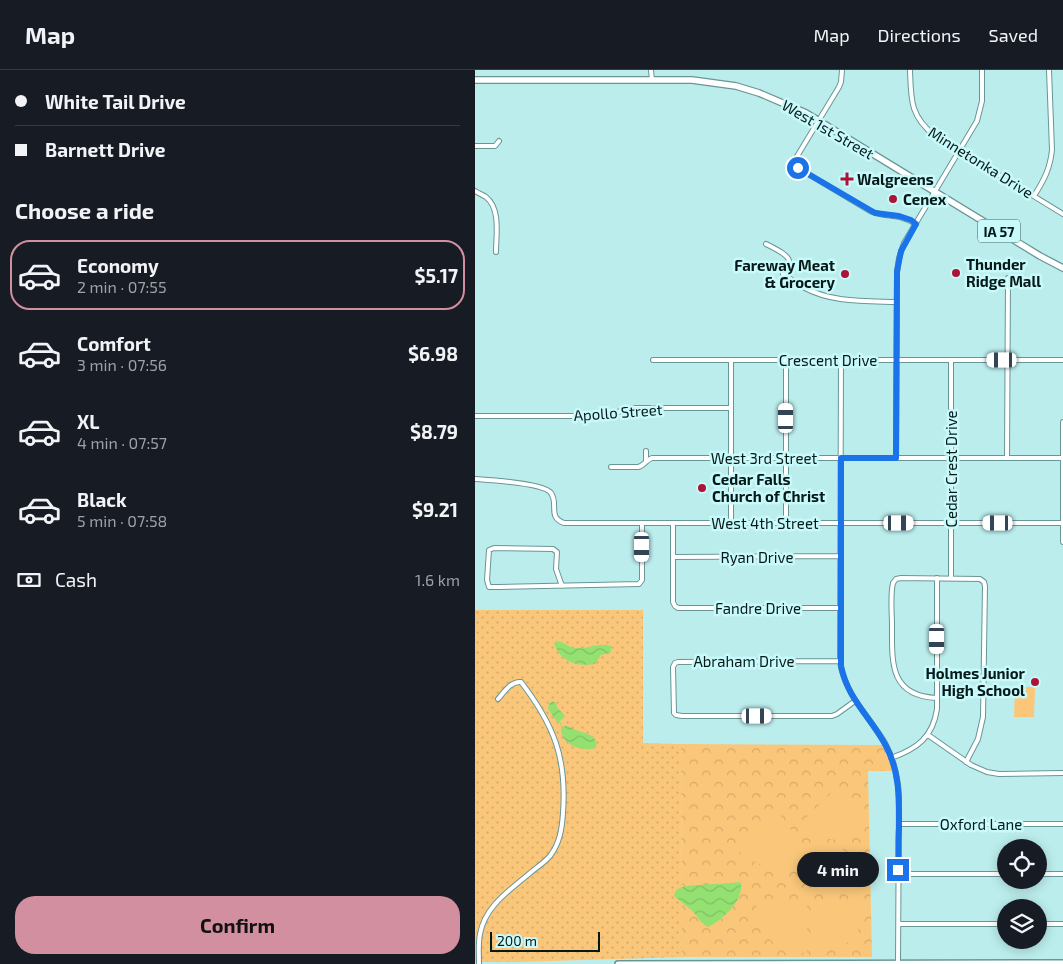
<!DOCTYPE html>
<html lang="en">
<head>
<meta charset="utf-8">
<style>
	:root { --surface:#171b24; --page:#242831; --text:#f1f3f6; --muted:#9ea1a6; --line:#363941; --accent:#d28fa0 }
	body { margin:0; font-family:"Exo 2",sans-serif; background:var(--page); color:var(--text); height:100vh; display:flex; flex-direction:column; font-size:19px; white-space:nowrap }
	* { box-sizing:border-box; margin:0 }
	p { font-size:16px; color:var(--muted) }
	.icon { flex:none; width:28px; height:28px; fill:none; stroke:currentColor; stroke-width:2; stroke-linecap:round; stroke-linejoin:round }
	.map { position:relative; flex:1; overflow:hidden }
	.drawer { display:flex; flex-direction:column; background:var(--surface); width:475px }
	.drawer>* { flex:none }
	.top-card { display:grid; align-content:center; height:110px; padding:0 15px; background:var(--surface) }
	.controls { position:absolute; left:522px; top:769px; display:grid; gap:10px }
	.controls a { display:grid; place-items:center; width:50px; height:50px; border-radius:50%; background:var(--surface); box-shadow:0 2px 12px #0003; font-size:25px }
	.scale { position:absolute; left:15px; bottom:12px; width:110px; box-sizing:border-box; padding-left:5px; border:2px solid #061919; border-top:0; font-size:14px; line-height:18px; white-space:nowrap; color:#061919; -webkit-text-stroke:4px #c9fafb; paint-order:stroke }
	.end { position:absolute; width:22px; height:22px; margin:-11px; border:6px solid #1a73e8; background:#fff; box-shadow:0 0 0 2px #fff }
	.from { border-radius:50% }
	.bubble { position:absolute; height:35px; border-radius:18px; background:var(--surface); box-shadow:0 2px 12px #0003; font-size:16px; font-weight:700; line-height:35px; text-align:center }
	.car { position:absolute; width:15px; height:30px; margin:-15px -8px; border-radius:6px; box-shadow:0 0 4px 1px #0007; background:linear-gradient(#fff 24%,#345 0 40%,#fff 0 76%,#345 0 86%,#fff 0) }
	.top-card b { display:flex; align-items:center; gap:18px; height:48px; font-size:19px }
	.top-card b+b { border-top:1px solid var(--line) }
	.top-card i { width:12px; height:12px; background:var(--text) }
	ul { padding:0; list-style:none }
	li { display:flex; align-items:center; gap:15px; height:70px; margin:0 10px 8px; padding:0 5px; border:2px solid transparent; border-radius:20px }
	li div { flex:1 }
	li b { display:block; font-size:19px }
	li em { font-style:normal; font-weight:700 }
	li.on { border-color:var(--accent) }
	li>.icon { width:45px; height:45px; stroke-width:1.5 }
	h2 { padding:0 15px; font-size:22px; line-height:60px }
	.pay { display:flex; align-items:center; gap:12px; height:55px; padding:0 15px; font-size:19px }
	.pay p { margin-inline-start:auto }
	.primary-button { display:flex; gap:10px; margin-top:auto; padding:10px 15px }
	.primary-button a { flex:1; height:58px; border-radius:20px; background:var(--accent); color:#111; font-size:20px; font-weight:700; line-height:58px; text-align:center }
	header { display:flex; align-items:center; gap:30px; box-sizing:border-box; height:70px; padding:0 25px; background:var(--surface); border-bottom:1px solid var(--line) }
	header strong { font-size:24px }
	nav { display:flex; gap:28px; margin-inline-start:auto; font-size:18px }
	main { display:flex; flex:1; min-height:0 }
	.map>svg:first-child { display:block }
</style>
</head>
<body>
<header>
<strong>Map</strong>
<nav><a>Map</a><a>Directions</a><a>Saved</a></nav>
</header>
<main>
<section class="drawer">
<div class="top-card">
<b><i class="from"></i>White Tail Drive</b>
<b><i></i>Barnett Drive</b>
</div>
<h2>Choose a ride</h2>
<ul>
<li class="on"><svg class="icon" aria-label="car" viewBox="0 0 24 24"><path d="M5 17H2v-5l4-1 3-4h7l3 4 3 1v5h-3M9 17h6M6 11h13"/><circle cx="7" cy="17" r="2"/><circle cx="17" cy="17" r="2"/></svg><div><b>Economy</b><p>2 min · 07:55</p></div><em>$5.17</em></li>
<li><svg class="icon" aria-label="car" viewBox="0 0 24 24"><path d="M5 17H2v-5l4-1 3-4h7l3 4 3 1v5h-3M9 17h6M6 11h13"/><circle cx="7" cy="17" r="2"/><circle cx="17" cy="17" r="2"/></svg><div><b>Comfort</b><p>3 min · 07:56</p></div><em>$6.98</em></li>
<li><svg class="icon" aria-label="car" viewBox="0 0 24 24"><path d="M5 17H2v-5l4-1 3-4h7l3 4 3 1v5h-3M9 17h6M6 11h13"/><circle cx="7" cy="17" r="2"/><circle cx="17" cy="17" r="2"/></svg><div><b>XL</b><p>4 min · 07:57</p></div><em>$8.79</em></li>
<li><svg class="icon" aria-label="car" viewBox="0 0 24 24"><path d="M5 17H2v-5l4-1 3-4h7l3 4 3 1v5h-3M9 17h6M6 11h13"/><circle cx="7" cy="17" r="2"/><circle cx="17" cy="17" r="2"/></svg><div><b>Black</b><p>5 min · 07:58</p></div><em>$9.21</em></li>
</ul>
<div class="pay"><svg class="icon" aria-label="cash" viewBox="0 0 24 24"><path d="M3 7h18v10H3z"/><circle cx="12" cy="12" r="2"/></svg>Cash<p>1.6 km</p></div>
<div class="primary-button"><a>Confirm</a></div>
</section>
<div class="map">
<svg width="588" height="894" viewBox="0 0 588 894">
	<defs>
		<pattern id="grass-dots" width="8" height="8" patternUnits="userSpaceOnUse" patternTransform="scale(1.25)"><rect width="8" height="8" fill="#fac77a"/><path d="M2 2h.1M6 6h.1" fill="none" stroke="#d5aa69" stroke-width="1.8" stroke-linecap="round"/></pattern>
		<pattern id="park-crowns" width="20" height="18" patternUnits="userSpaceOnUse" patternTransform="scale(1.25)"><rect width="20" height="18" fill="#fac77a"/><path d="M2 6a3 3 0 1 1 6 0M12 15a3 3 0 1 1 6 0" fill="none" stroke="#d5aa69"/></pattern>
		<pattern id="water-waves" width="16" height="10" patternUnits="userSpaceOnUse" patternTransform="scale(1.25)"><rect width="16" height="10" fill="#94e172"/><path d="M0 5q4-4 8 0t8 0" fill="none" stroke="#7ec062"/></pattern>
	</defs>
	<rect width="100%" height="100%" fill="#bceded"/>
	<path fill="url(#grass-dots)" d="M 0,540 L 168,540 L 168,673 L 206,674 L 207,887 L 44,892 L 0,892 Z"/>
	<path fill="url(#park-crowns)" d="M 206,674 L 407,675 L 416,694 L 417,701 L 393,701 L 397,887 L 207,887 Z"/>
	<path fill="#fac77a" d="M 540,617 L 560,617 L 559,647 L 539,647 Z
		M 359,720 L 362,720 L 388,745 C 388,750 389,756 387,761 C 381,772 351,772 342,765 C 337,761 334,754 331,748 Z
		M 298,739 L 301,739 L 334,786 C 302,804 287,800 259,777 Z
		M 345,773 C 374,776 390,795 391,824 L 342,824 L 340,821 L 339,774 Z
		M 389,831 C 389,866 372,880 339,883 L 339,835 L 342,832 Z
		M 281,832 L 329,832 L 332,835 L 332,883 C 299,882 283,865 281,832 Z"/>
	<path fill="url(#water-waves)" d="M 81,571 C 89,571 92,577 100,578 C 112,580 124,572 136,576 L 136,580 L 135,583 L 126,585 L 120,594 C 102,597 85,592 79,573 Z
		M 77,631 L 81,633 L 82,637 L 90,646 L 84,652 L 82,652 L 73,639 L 74,634 Z
		M 89,656 C 94,656 96,658 101,660 C 110,664 124,664 121,678 C 106,682 86,675 86,658 Z
		M 263,812 L 266,813 C 269,831 247,850 233,857 C 225,853 222,845 215,839 C 210,835 205,831 199,826 C 200,823 200,821 203,819 C 211,813 250,815 263,812 Z"/>
	<g fill="none" stroke-linecap="round" stroke-linejoin="round">
		<path stroke="#94e172" stroke-width="1" d="M 85,652 L 87,657"/>
		<g stroke="#689697" stroke-width="6">
			<path id="minor" d="M 176,0 L 177,10
				M 367,0 L 366,12 L 364,17 L 321,88 L 321,94 L 323,98 L 395,141 C 411,148 424,143 441,154
				M 435,0 C 436,30 435,46 460,66 L 588,144
				M 0,76 L 20,76 L 24,71
				M 0,121 C 3,123 8,125 11,127 C 26,139 21,165 21,182
				M 559,126 C 569,110 575,99 577,80 L 574,0
				M 291,174 C 297,177 315,185 314,192 C 314,196 310,201 308,204 C 315,208 321,214 328,217 C 357,233 390,231 422,232
				M 178,290 L 588,290
				M 256,290 L 256,453
				M 366,290 L 365,591 C 369,624 394,646 410,673 C 419,690 423,708 424,726 L 423,893
				M 0,346 L 124,346 L 132,345 L 157,338 L 256,338
				M 588,352 L 588,472
				M 171,381 L 171,392
				M 421,388 L 422,203 L 424,188 L 429,173 L 502,51 L 507,31 L 507,0
				M 532,388 L 533,208
				M 136,397 L 163,397 C 169,396 171,390 177,388 L 588,388
				M 0,409 C 13,410 69,413 76,423 C 84,434 72,447 89,453 L 588,453
				M 198,453 L 198,532 L 200,536 L 203,538 L 365,538
				M 311,453 L 311,290
				M 198,487 L 365,486
				M 476,508 L 476,290
				M 87,516 L 81,499 L 82,482 L 78,479 L 19,478 L 14,480 L 12,510 L 14,517 L 24,517 L 164,514 L 167,510 L 167,453
				M 365,591 L 203,592 L 200,593 L 198,597 L 199,643 L 201,645 L 207,646 L 357,646 L 362,644 L 380,631
				M 462,628 C 414,626 417,592 417,555 C 417,542 415,526 418,513 L 421,509 L 426,508 L 505,509 L 509,512 L 510,516 L 508,647 L 503,669 L 491,692
				M 453,665 L 496,695 L 512,702 L 524,704 L 588,703
				M 416,688 C 442,679 458,667 462,639 L 462,508
				M 424,754 L 588,754
				M 423,804 L 531,804
				M 564,804 L 588,804
				M 424,854 L 531,854
				M 564,854 L 588,854
				M 4,894 C 4,884 3,874 5,864 C 10,836 35,820 55,803 C 61,798 70,792 75,786 C 85,773 87,758 88,743 C 92,688 79,655 46,612 C 36,611 29,622 23,629"/>
		</g>
		<g stroke="#689697" stroke-width="8">
			<path id="secondary" d="M 143,894 L 588,893"/>
		</g>
		<g stroke="#689697" stroke-width="8">
			<path id="primary" d="M 0,10 L 217,10 L 261,16 L 284,23 L 331,43 L 565,186 L 588,198"/>
		</g>
		<use href="#minor" stroke="#fff" stroke-width="4"/>
		<use href="#secondary" stroke="#fff" stroke-width="5"/>
		<use href="#primary" stroke="#fff" stroke-width="5.5"/>
	</g>
	<g fill="none" stroke-linecap="round" stroke-linejoin="round">
		<path stroke="#1a73e8" stroke-width="6" d="M 323,98 L 400,143 L 424,146 L 436,150 L 441,154 L 426,181 L 422,201 L 421,388 L 366,388 L 366,596 C 373,630 396,647 411,676 C 425,702 424,729 424,758 C 423,772 424,786 423,800"/>
	</g>
	<g fill="#ab1437" stroke="#c9fafb" stroke-width="2">
		<path d="M369.5 101.5h5v5h5v5h-5v5h-5v-5h-5v-5h5z"/>
		<circle cx="418" cy="129" r="5"/>
		<circle cx="481" cy="203" r="5"/>
		<circle cx="370" cy="204" r="5"/>
		<circle cx="227" cy="418" r="5"/>
		<circle cx="560" cy="612" r="5"/>
	</g>
	<g text-anchor="middle" dominant-baseline="central" stroke-width="5" stroke-linejoin="round" paint-order="stroke">
		<rect fill="#c9fafb" stroke="#405c5d" stroke-width="1" x="503" y="149.5" width="42" height="23" rx="4"/>
		<g font-size="14" font-weight="bold" fill="#061919">
			<text x="524" y="161">IA 57</text>
		</g>
		<g font-size="15" fill="#061919" stroke="#c9fafb">
			<text transform="translate(353 59) rotate(30)">West 1st Street</text>
			<text transform="translate(506 92) rotate(32)">Minnetonka Drive</text>
			<text x="353" y="290">Crescent Drive</text>
			<text transform="translate(143 342) rotate(-4)">Apollo Street</text>
			<text x="289" y="388">West 3rd Street</text>
			<text transform="translate(476 399) rotate(-90)">Cedar Crest Drive</text>
			<text x="290" y="453">West 4th Street</text>
			<text x="282" y="487">Ryan Drive</text>
			<text x="283" y="538">Fandre Drive</text>
			<text x="269" y="591">Abraham Drive</text>
			<text x="506" y="754">Oxford Lane</text>
		</g>
		<g font-size="15" font-weight="bold" fill="#061919" stroke="#c9fafb" text-anchor="start">
			<text x="382" y="109">Walgreens</text>
			<text x="428" y="129">Cenex</text>
			<text x="491" y="194">Thunder<tspan x="491" dy="17">Ridge Mall</tspan></text>
			<text x="360" y="195" text-anchor="end">Fareway Meat<tspan x="360" dy="17">&amp; Grocery</tspan></text>
			<text x="237" y="409">Cedar Falls<tspan x="237" dy="17">Church of Christ</tspan></text>
			<text x="550" y="603" text-anchor="end">Holmes Junior<tspan x="550" dy="17">High School</tspan></text>
		</g>
	</g>
</svg>
<div class="controls">
<a><svg class="icon" aria-label="locate" viewBox="0 0 24 24"><circle cx="12" cy="12" r="6"/><path d="M12 2v4M12 18v4M2 12h4M18 12h4"/></svg></a>
<a><svg class="icon" aria-label="layers" viewBox="0 0 24 24"><path d="M12 4l9 5-9 5-9-5zM3 14l9 5 9-5"/></svg></a>
</div>
<div class="scale">200 m</div>
<i class="end from" style="left:323px;top:98px"></i>
<i class="end" style="left:423px;top:800px"></i>
<div class="bubble" style="left:322px;top:782px;width:82px">4 min</div>
<i class="car" style="left:527px;top:290px;rotate:270deg"></i>
<i class="car" style="left:311px;top:348px;rotate:0deg"></i>
<i class="car" style="left:424px;top:453px;rotate:90deg"></i>
<i class="car" style="left:523px;top:453px;rotate:270deg"></i>
<i class="car" style="left:167px;top:477px;rotate:180deg"></i>
<i class="car" style="left:462px;top:569px;rotate:180deg"></i>
<i class="car" style="left:282px;top:646px;rotate:90deg"></i>
</div>
</main>
</body>
</html>
